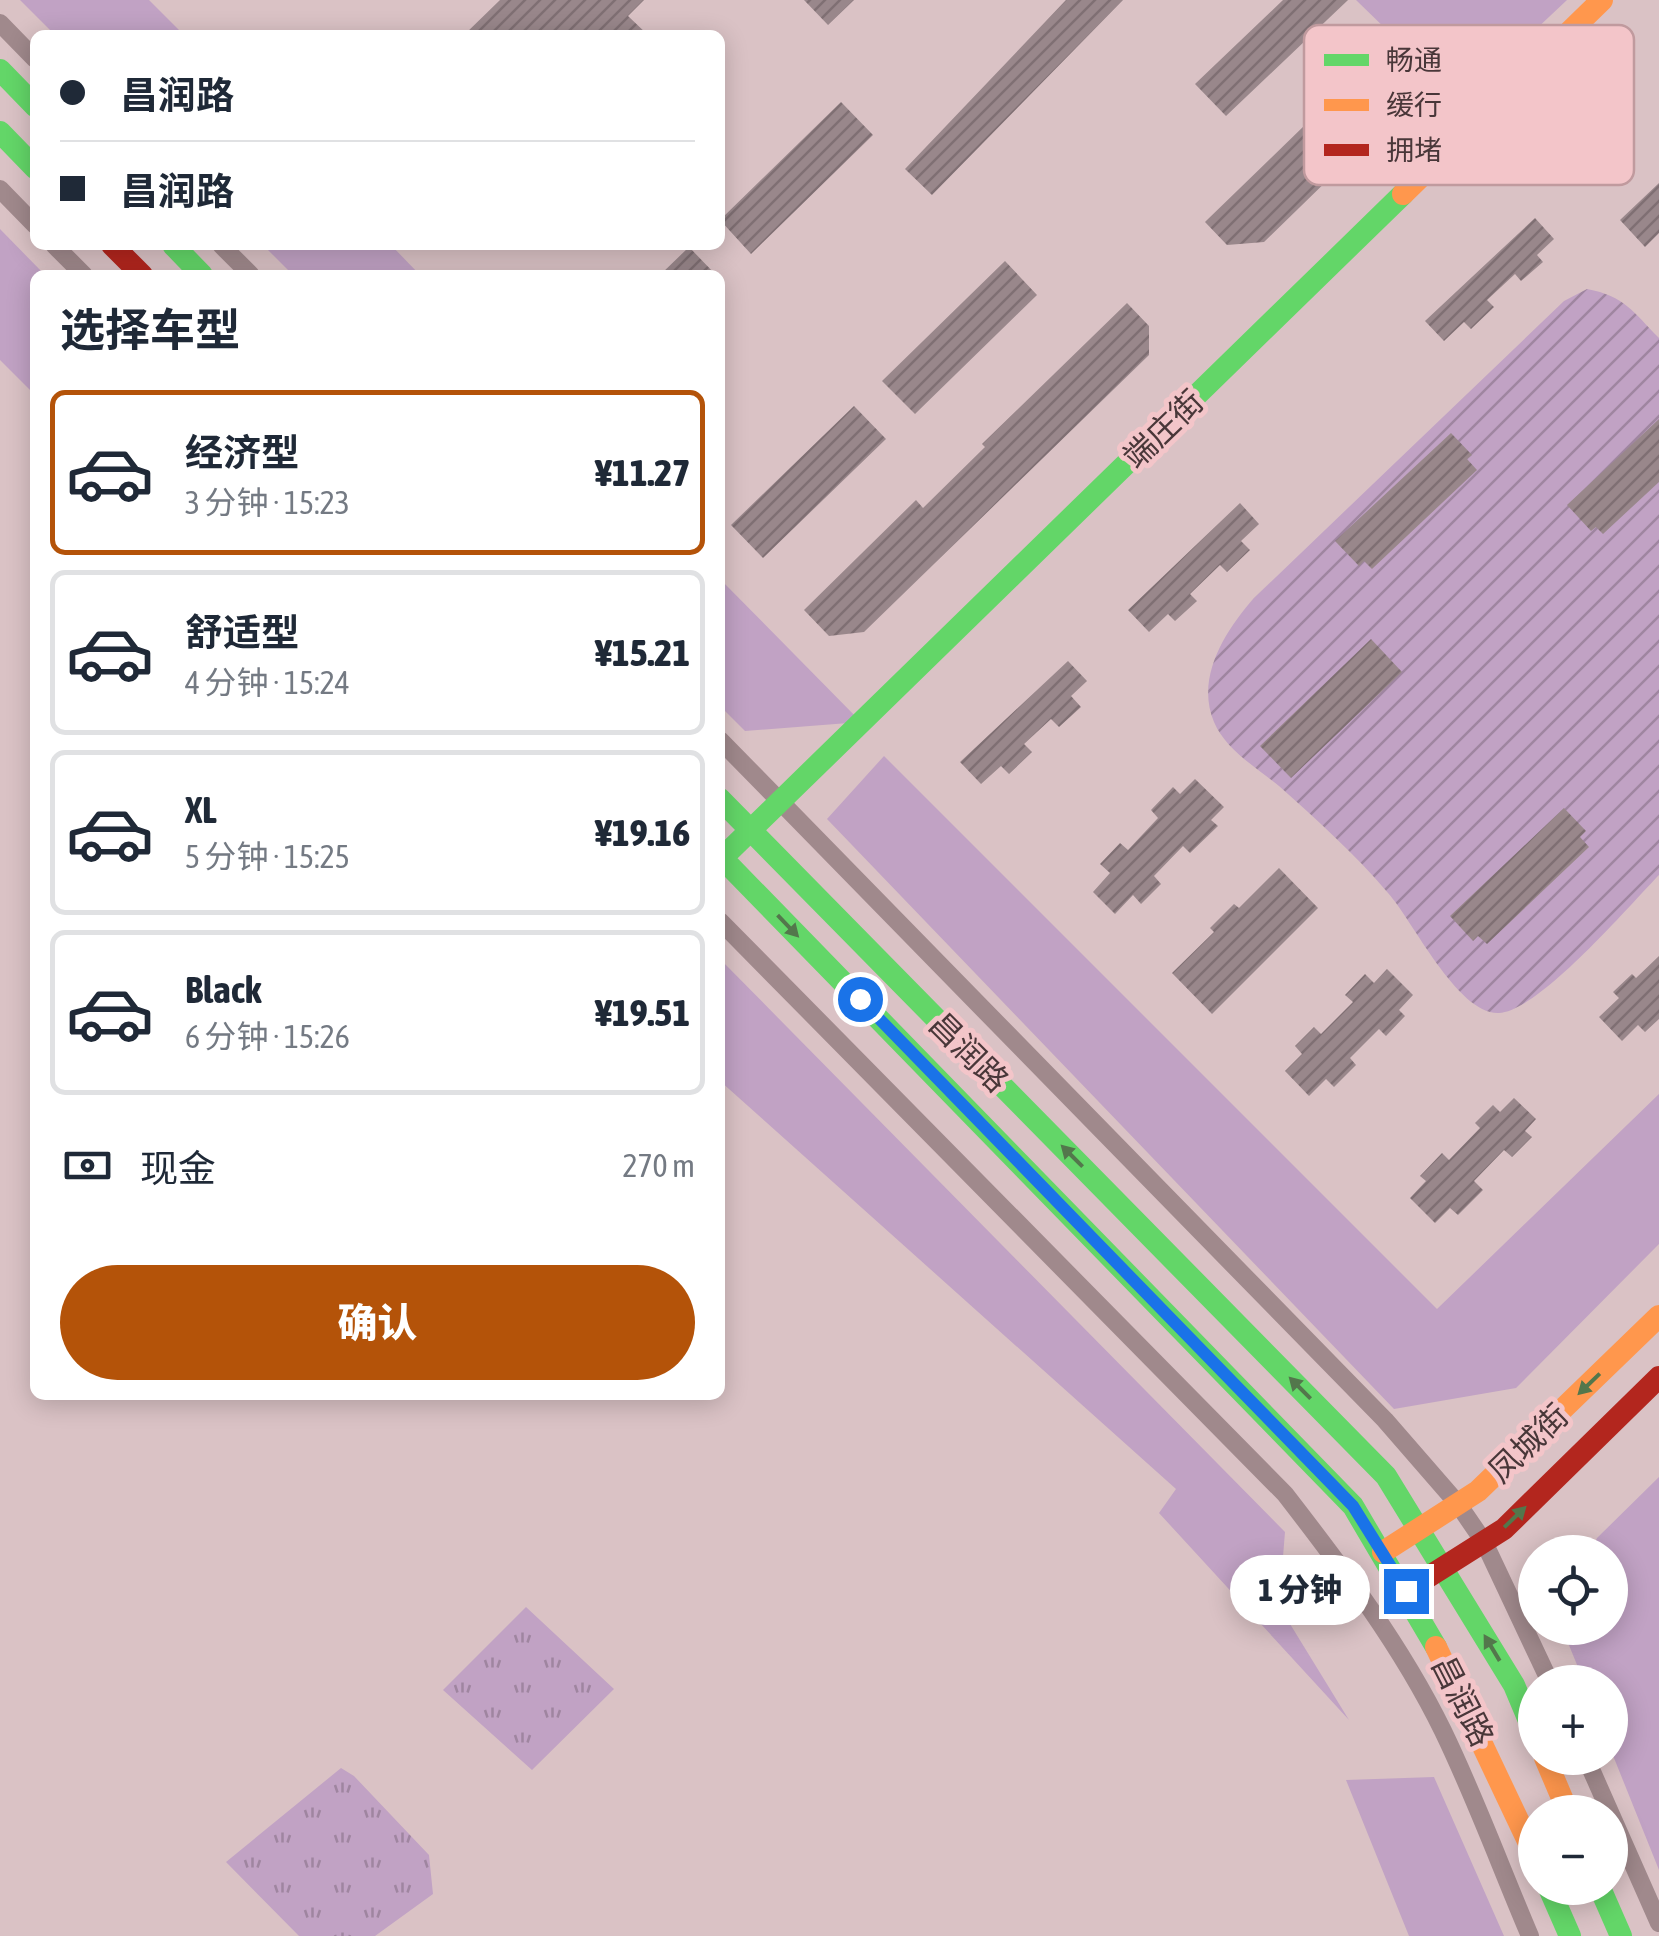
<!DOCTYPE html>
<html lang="zh">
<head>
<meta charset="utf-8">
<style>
	:root { --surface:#fff; --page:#f2f2f3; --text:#1f2937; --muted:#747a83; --line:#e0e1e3; --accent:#b45309 }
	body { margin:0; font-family:"Asap Condensed","Noto Sans SC",sans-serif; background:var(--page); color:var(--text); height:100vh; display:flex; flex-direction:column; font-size:38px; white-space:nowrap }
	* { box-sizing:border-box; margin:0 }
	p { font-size:32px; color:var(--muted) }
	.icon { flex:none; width:55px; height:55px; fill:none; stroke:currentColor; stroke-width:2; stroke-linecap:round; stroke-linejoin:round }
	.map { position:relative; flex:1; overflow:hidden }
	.panel { position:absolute; left:30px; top:270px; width:695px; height:1130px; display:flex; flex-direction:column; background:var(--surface); border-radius:15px; box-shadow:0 5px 25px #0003 }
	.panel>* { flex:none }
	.guide { position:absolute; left:30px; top:30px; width:695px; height:220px; border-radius:15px; box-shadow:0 5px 25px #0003; display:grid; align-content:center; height:220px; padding:0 30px; background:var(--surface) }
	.fabs { position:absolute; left:1518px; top:1535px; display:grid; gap:20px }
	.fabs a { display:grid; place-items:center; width:110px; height:110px; border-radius:50%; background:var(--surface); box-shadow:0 5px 25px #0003; font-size:50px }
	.end { position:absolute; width:45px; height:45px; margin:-22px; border:12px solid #1a73e8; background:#fff; box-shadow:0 0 0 5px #fff }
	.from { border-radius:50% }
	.bubble { position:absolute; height:70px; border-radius:35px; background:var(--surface); box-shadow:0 5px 25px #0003; font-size:32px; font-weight:800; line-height:70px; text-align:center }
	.guide b { display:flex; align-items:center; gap:35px; height:95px; font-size:38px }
	.guide b+b { border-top:2px solid var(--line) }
	.guide i { width:25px; height:25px; background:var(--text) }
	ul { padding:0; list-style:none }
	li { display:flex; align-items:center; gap:30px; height:165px; margin:0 20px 15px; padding:0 10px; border:5px solid var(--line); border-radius:15px }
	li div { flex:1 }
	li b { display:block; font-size:38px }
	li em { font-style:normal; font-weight:800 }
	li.active { border-color:var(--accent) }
	li>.icon { width:90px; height:90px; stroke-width:1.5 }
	h2 { padding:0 30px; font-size:45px; line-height:120px }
	.pay { display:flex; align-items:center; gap:25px; height:110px; padding:0 30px; font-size:38px }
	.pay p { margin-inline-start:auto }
	.primary-button { display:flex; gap:20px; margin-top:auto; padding:20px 30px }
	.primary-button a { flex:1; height:115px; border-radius:60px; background:var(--accent); color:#fff; font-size:40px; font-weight:800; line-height:115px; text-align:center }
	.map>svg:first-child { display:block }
</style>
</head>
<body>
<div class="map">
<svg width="1659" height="1936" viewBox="0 0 1659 1936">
	<defs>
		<pattern id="grass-tufts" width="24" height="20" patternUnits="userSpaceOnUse" patternTransform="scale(2.5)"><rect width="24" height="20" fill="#c1a2c4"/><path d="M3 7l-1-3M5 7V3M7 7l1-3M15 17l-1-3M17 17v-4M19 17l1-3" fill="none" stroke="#9f85a0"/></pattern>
		<pattern id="garden-furrows" width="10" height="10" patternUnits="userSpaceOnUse" patternTransform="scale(2.5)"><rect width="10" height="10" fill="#c1a2c4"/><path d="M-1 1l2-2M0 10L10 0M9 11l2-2" fill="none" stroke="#9f85a0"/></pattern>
		<pattern id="building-hatch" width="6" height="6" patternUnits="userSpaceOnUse" patternTransform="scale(2.5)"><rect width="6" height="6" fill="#99878b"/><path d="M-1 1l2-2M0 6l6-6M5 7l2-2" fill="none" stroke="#7f6f73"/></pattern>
	</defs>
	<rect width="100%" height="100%" fill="#dac2c5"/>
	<path fill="url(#grass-tufts)" d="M 526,1607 L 614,1689 L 532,1770 L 443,1690 Z
		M 341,1768 L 354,1776 L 429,1855 L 433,1894 L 375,1936 L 299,1936 L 226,1862 Z"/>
	<path fill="#c1a2c4" d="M 20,0 L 149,0 L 184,35 L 55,35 Z
		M 1356,0 L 1567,0 L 1460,101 Z
		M 0,229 L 45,275 L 35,275 L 35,395 L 0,360 Z
		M 263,245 L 391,245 L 420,275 L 293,275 Z
		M 720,579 L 861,722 L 745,731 L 720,706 Z
		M 884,756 L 1437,1309 L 1659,1094 L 1659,1244 L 1516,1388 L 1394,1409 L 827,819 Z
		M 720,959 L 1285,1532 L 1279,1606 L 1349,1720 L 1159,1513 L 1176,1489 L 720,1081 Z
		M 1659,1477 L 1659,1870 L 1610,1748 L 1610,1682 L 1584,1682 L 1562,1628 L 1610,1628 L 1610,1552 L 1591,1552 L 1597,1538 Z
		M 1434,1777 L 1504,1936 L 1409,1936 L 1346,1780 Z"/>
	<path fill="url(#garden-furrows)" d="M 1587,289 C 1625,296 1633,312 1659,338 L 1659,875 C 1628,907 1539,1011 1499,1013 C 1458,1015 1413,921 1388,893 C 1355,854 1317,820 1279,786 C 1257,768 1225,749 1214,722 C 1195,677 1226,630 1254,598 L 1564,301 Z"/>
	<path fill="url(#building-hatch)" d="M 500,0 L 644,0 L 628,16 L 648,35 L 464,35 Z
		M 804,0 L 854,0 L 828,25 Z
		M 1066,0 L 1123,0 L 932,195 L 905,169 Z
		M 1283,0 L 1348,0 L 1226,116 L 1195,84 Z
		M 1378,54 L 1416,94 L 1264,242 L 1227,245 L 1205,222 Z
		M 841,102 L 873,135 L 751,254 L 720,220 Z
		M 1659,183 L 1659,233 L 1645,247 L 1620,220 Z
		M 1535,218 L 1554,239 L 1537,255 L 1543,262 L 1521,281 L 1515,274 L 1487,300 L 1494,307 L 1471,329 L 1464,322 L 1444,341 L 1425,321 Z
		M 689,247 L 716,275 L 660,275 Z
		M 1005,261 L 1037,295 L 915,414 L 882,381 Z
		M 1127,303 L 1149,326 L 1149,355 L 864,632 L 829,636 L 804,610 L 916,500 L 923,508 L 985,447 L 982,444 Z
		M 854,406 L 886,439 L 763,558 L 731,525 Z
		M 1659,419 L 1659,482 L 1603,534 L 1596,527 L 1591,531 L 1567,505 Z
		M 1451,433 L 1472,455 L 1467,459 L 1477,470 L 1372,569 L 1364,561 L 1359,566 L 1335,541 Z
		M 1240,503 L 1259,524 L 1241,541 L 1250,550 L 1227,572 L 1220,565 L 1190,594 L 1197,601 L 1175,621 L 1168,614 L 1149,632 L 1128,610 Z
		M 1371,639 L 1402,672 L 1291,778 L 1260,746 Z
		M 1068,661 L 1087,681 L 1071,696 L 1081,707 L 1059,727 L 1051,719 L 1024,744 L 1032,752 L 1009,774 L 1001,766 L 981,784 L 960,762 Z
		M 1195,779 L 1224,807 L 1211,820 L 1218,826 L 1190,853 L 1183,846 L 1154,876 L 1161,884 L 1141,904 L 1133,895 L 1115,914 L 1093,892 L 1110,873 L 1100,864 L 1120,843 L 1128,850 L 1158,818 L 1151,810 L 1173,787 L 1180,794 Z
		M 1564,808 L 1586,831 L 1580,837 L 1589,847 L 1487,944 L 1478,936 L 1473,941 L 1450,916 Z
		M 1279,868 L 1318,908 L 1212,1014 L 1172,973 L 1214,932 L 1210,928 L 1234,904 L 1239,908 Z
		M 1659,956 L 1659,1019 L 1645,1032 L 1638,1025 L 1622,1041 L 1599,1017 L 1619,998 L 1613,992 L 1632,974 L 1636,978 Z
		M 1387,969 L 1413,995 L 1399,1010 L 1405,1016 L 1386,1036 L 1379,1029 L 1350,1058 L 1356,1065 L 1334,1087 L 1326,1079 L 1309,1096 L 1285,1071 L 1302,1054 L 1295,1046 L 1314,1027 L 1321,1034 L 1353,1002 L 1345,995 L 1365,974 L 1374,983 Z
		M 1514,1098 L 1536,1119 L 1525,1131 L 1532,1137 L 1512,1157 L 1504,1150 L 1474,1181 L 1483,1190 L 1458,1215 L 1450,1208 L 1435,1223 L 1410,1198 L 1426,1181 L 1420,1176 L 1442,1153 L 1449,1160 L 1480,1128 L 1475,1123 L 1493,1105 L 1500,1112 Z"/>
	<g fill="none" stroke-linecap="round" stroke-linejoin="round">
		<path stroke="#a0898c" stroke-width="18" d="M 0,23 L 35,59
			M 0,189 L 35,225
			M 54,245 L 84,275
			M 221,245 L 251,275
			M 720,740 L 1385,1420 L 1458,1504 L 1484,1542 L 1550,1682
			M 720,921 L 1285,1494 C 1343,1569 1401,1645 1443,1731 C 1475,1797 1501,1868 1530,1936
			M 1586,1758 L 1659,1923"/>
		<path stroke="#63d668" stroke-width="22" d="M 0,70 L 35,106
			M 0,132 L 35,168
			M 173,245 L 202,275
			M 720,799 L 1386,1476 L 1514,1685 L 1535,1735
			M 720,856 L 1353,1506 L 1436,1647
			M 722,858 L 1403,194
			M 1549,1888 L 1570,1936
			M 1600,1888 L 1621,1936"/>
		<path stroke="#ff974d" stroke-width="22" d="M 1403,194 L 1602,0
			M 1383,1552 L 1478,1491 L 1659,1316
			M 1436,1647 L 1535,1856
			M 1545,1758 L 1568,1812"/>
		<path stroke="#b3261e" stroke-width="22" d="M 112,245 L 142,275
			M 1406,1591 L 1504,1529 L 1659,1377"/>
	</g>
	<defs><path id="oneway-solid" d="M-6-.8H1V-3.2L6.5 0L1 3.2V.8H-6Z" transform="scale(2.5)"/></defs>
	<g fill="#53774c">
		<use href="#oneway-solid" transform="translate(788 926) rotate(46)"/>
		<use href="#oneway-solid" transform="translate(1072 1156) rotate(-135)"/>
		<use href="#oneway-solid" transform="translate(1589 1384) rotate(136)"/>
		<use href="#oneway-solid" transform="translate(1300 1388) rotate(-135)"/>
		<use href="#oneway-solid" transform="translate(1515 1517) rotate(-44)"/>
		<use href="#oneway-solid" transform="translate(1492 1648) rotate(-121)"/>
	</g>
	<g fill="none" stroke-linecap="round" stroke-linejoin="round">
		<path stroke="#1a73e8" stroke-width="12" d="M 860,999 L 1353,1506 L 1406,1591"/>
	</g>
	<g text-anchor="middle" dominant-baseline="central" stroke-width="10" stroke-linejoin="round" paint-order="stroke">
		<g font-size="32" fill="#493739" stroke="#f3c5c9">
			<text transform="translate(1163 429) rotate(-44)">端庄街</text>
			<text transform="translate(969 1052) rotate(45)">昌润路</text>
			<text transform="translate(1528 1443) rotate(-44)">凤城街</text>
			<text transform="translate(1463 1701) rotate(63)">昌润路</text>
		</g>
	</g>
	<rect x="1304" y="25" width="330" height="160" rx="15" fill="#f3c5c9" stroke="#c09a9e" stroke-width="2.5"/>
	<rect x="1324" y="54" width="45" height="12" fill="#63d668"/>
	<rect x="1324" y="99" width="45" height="12" fill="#ff974d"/>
	<rect x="1324" y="144" width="45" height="12" fill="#b3261e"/>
	<g font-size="28" fill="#493739">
		<text x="1386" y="70">畅通</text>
		<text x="1386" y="115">缓行</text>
		<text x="1386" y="160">拥堵</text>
	</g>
</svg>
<div class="fabs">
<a><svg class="icon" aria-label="locate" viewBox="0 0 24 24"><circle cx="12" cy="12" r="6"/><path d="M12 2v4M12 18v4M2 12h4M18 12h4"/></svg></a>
<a>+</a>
<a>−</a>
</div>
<i class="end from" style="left:860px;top:999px"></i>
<i class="end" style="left:1406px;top:1591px"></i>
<div class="bubble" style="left:1230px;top:1555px;width:140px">1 分钟</div>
<div class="guide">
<b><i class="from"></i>昌润路</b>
<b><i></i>昌润路</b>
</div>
<section class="panel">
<h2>选择车型</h2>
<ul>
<li class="active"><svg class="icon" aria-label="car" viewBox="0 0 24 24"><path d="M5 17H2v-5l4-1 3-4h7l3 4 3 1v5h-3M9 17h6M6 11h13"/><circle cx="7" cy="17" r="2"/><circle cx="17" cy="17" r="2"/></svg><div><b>经济型</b><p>3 分钟 · 15:23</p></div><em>¥11.27</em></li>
<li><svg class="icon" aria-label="car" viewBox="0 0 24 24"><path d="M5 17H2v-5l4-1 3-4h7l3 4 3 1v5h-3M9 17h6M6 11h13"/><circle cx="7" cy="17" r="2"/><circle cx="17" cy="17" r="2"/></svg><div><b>舒适型</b><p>4 分钟 · 15:24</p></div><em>¥15.21</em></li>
<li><svg class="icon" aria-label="car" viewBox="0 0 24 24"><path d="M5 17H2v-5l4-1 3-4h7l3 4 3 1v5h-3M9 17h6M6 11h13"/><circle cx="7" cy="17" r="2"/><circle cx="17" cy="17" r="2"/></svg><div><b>XL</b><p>5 分钟 · 15:25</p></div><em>¥19.16</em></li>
<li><svg class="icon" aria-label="car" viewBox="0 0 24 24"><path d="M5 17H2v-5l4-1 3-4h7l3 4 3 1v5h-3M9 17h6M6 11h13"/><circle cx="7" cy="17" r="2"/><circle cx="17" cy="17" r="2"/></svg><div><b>Black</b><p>6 分钟 · 15:26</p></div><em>¥19.51</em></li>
</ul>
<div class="pay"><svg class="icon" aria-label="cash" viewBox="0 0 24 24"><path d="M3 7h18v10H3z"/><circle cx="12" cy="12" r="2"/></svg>现金<p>270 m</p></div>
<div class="primary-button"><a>确认</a></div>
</section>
</div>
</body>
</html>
